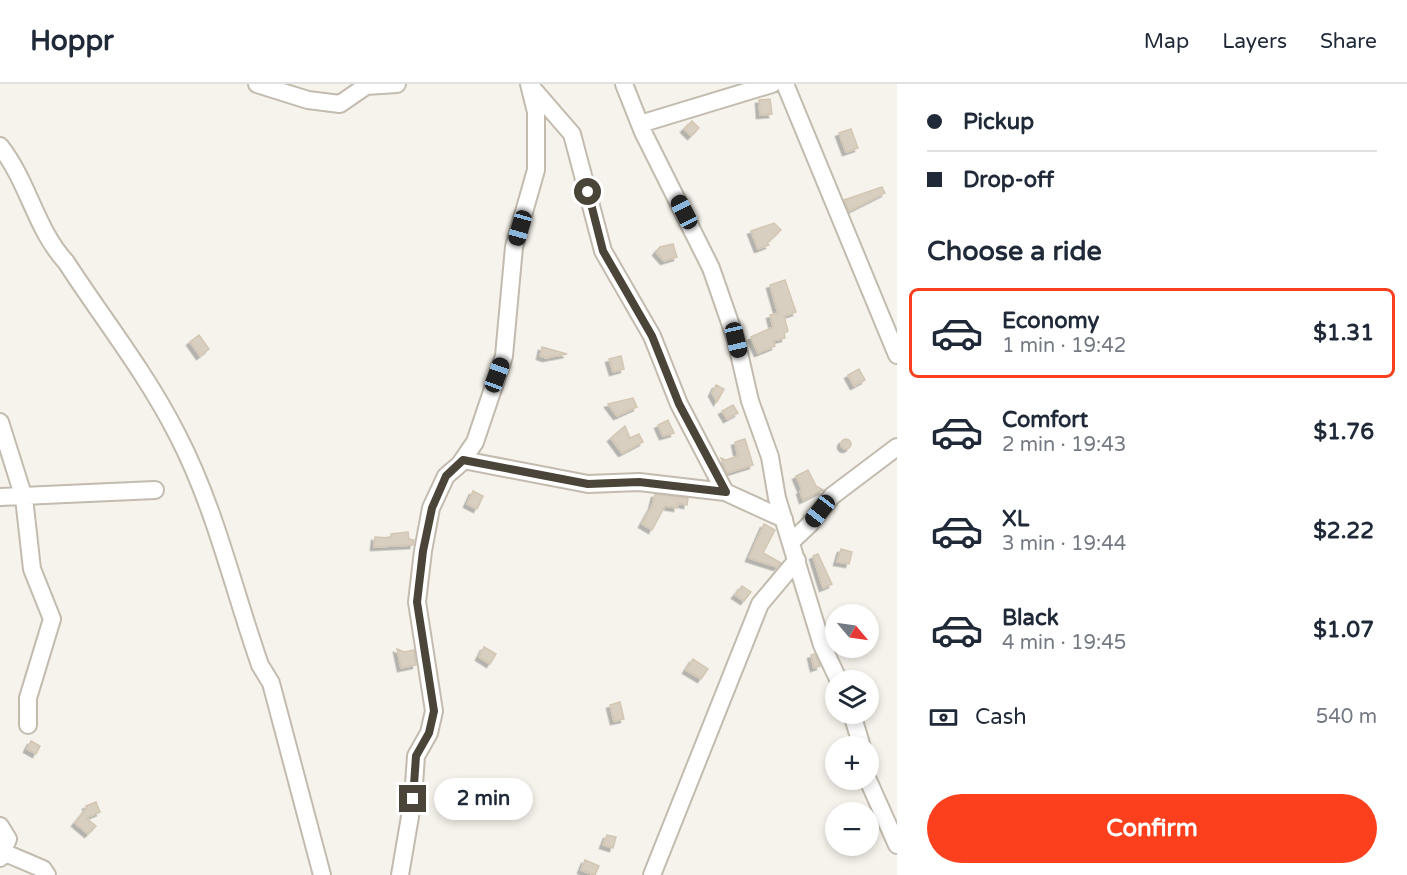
<!DOCTYPE html>
<html lang="en">
<head>
<meta charset="utf-8">
<style>
	:root { --surface:#fff; --page:#f6f6f7; --text:#1f2937; --muted:#747a83; --line:#e0e1e3; --accent:#fc3f1d }
	body { margin:0; font-family:"Varela Round",sans-serif; background:var(--page); color:var(--text); height:100vh; display:flex; flex-direction:column; font-size:22px; white-space:nowrap }
	* { box-sizing:border-box; margin:0 }
	p { font-size:20px; color:var(--muted) }
	.icon { flex:none; width:33px; height:33px; fill:none; stroke:currentColor; stroke-width:2; stroke-linecap:round; stroke-linejoin:round }
	.map { position:relative; flex:1; overflow:hidden }
	.panel { display:flex; flex-direction:column; background:var(--surface); width:510px }
	.panel>* { flex:none }
	.banner { display:grid; align-content:center; height:132px; padding:0 30px; background:var(--surface) }
	.needle { width:39px; rotate:119deg }
	.fabs { position:absolute; left:825px; top:520px; display:grid; gap:12px }
	.fabs a { display:grid; place-items:center; width:54px; height:54px; border-radius:50%; background:var(--surface); box-shadow:0 3px 9px #0003; font-size:30px }
	.end { position:absolute; width:27px; height:27px; margin:-14px; border:8px solid #4b4439; background:#fff; box-shadow:0 0 0 3px #fff }
	.from { border-radius:50% }
	.bubble { position:absolute; height:42px; border-radius:21px; background:var(--surface); box-shadow:0 3px 9px #0003; font-size:20px; font-weight:800; line-height:42px; text-align:center }
	.car { position:absolute; width:18px; height:36px; margin:-18px -9px; border-radius:8px; box-shadow:0 0 4px 2px #0007; background:linear-gradient(#222 24%,#8ab4d8 0 40%,#222 0 76%,#8ab4d8 0 86%,#222 0) }
	.banner b { display:flex; align-items:center; gap:21px; height:57px; font-size:22px }
	.banner b+b { border-top:2px solid var(--line) }
	.banner i { width:15px; height:15px; background:var(--text) }
	ul { padding:0; list-style:none }
	li { display:flex; align-items:center; gap:18px; height:90px; margin:0 12px 9px; padding:0 18px; border:3px solid transparent; border-radius:9px }
	li div { flex:1 }
	li b { display:block; font-size:22px }
	li em { font-style:normal; font-weight:800 }
	li.active { border-color:var(--accent) }
	li>.icon { width:54px; height:54px; stroke-width:1.5 }
	h2 { padding:0 30px; font-size:27px; line-height:72px }
	.pay { display:flex; align-items:center; gap:15px; height:66px; padding:0 30px; font-size:22px }
	.pay p { margin-inline-start:auto }
	.action { display:flex; gap:12px; margin-top:auto; padding:12px 30px }
	.action a { flex:1; height:69px; border-radius:36px; background:var(--accent); color:#fff; font-size:24px; font-weight:800; line-height:69px; text-align:center }
	header { display:flex; align-items:center; gap:36px; box-sizing:border-box; height:84px; padding:0 30px; background:var(--surface); border-bottom:2px solid var(--line) }
	header strong { font-size:28px }
	nav { display:flex; gap:33px; margin-inline-start:auto; font-size:21px }
	main { display:flex; flex:1; min-height:0 }
	.map>svg:first-child { display:block }
</style>
</head>
<body>
<header>
<strong>Hoppr</strong>
<nav><a>Map</a><a>Layers</a><a>Share</a></nav>
</header>
<main>
<div class="map">
<svg width="897" height="791" viewBox="0 0 897 791">
	<defs>
		<filter id="shadow"><feDropShadow dx="-3.5" dy="3.5" stdDeviation="0" flood-color="#0004"/></filter>
	</defs>
	<rect width="100%" height="100%" fill="#f6f3ec"/>
	<path fill="#d8cfc1" stroke="#d3c7b4" stroke-width="1.5" filter="url(#shadow)" d="M 770,15 L 772,30 L 760,31 L 759,16 Z
		M 692,37 L 699,44 L 691,52 L 684,45 Z
		M 851,45 L 858,64 L 846,68 L 839,49 Z
		M 882,103 L 885,109 L 849,127 L 844,116 Z
		M 774,139 L 781,146 L 767,159 L 769,161 L 758,165 L 751,147 Z
		M 673,160 L 677,173 L 664,177 L 656,168 L 660,163 Z
		M 785,196 L 796,228 L 784,232 L 788,247 L 784,249 L 785,254 L 773,257 L 775,262 L 758,269 L 751,253 L 773,243 L 770,231 L 778,229 L 770,201 Z
		M 199,251 L 209,265 L 200,272 L 190,258 Z
		M 542,263 L 567,270 L 546,274 L 540,272 Z
		M 621,272 L 624,285 L 613,288 L 609,275 Z
		M 859,285 L 865,296 L 854,302 L 848,291 Z
		M 716,301 L 724,305 L 717,318 L 712,309 Z
		M 633,314 L 637,323 L 617,332 L 608,320 Z
		M 733,321 L 738,329 L 727,335 L 722,327 Z
		M 668,336 L 674,349 L 663,352 L 658,341 Z
		M 625,342 L 630,354 L 639,350 L 643,358 L 622,369 L 611,354 Z
		M 745,355 L 753,381 L 727,389 L 721,374 L 726,376 L 738,372 L 735,358 Z
		M841 360a5 5 0 1 1 10 0a5 5 0 1 1-10 0Z
		M 808,386 L 816,402 L 823,406 L 803,416 L 800,407 L 802,406 L 796,392 Z
		M 473,407 L 483,412 L 477,425 L 467,420 Z
		M 655,410 L 688,414 L 687,421 L 678,419 L 677,424 L 665,422 L 652,446 L 642,440 L 652,422 Z
		M 764,440 L 775,446 L 763,469 L 781,479 L 777,483 L 749,474 Z
		M 408,448 L 409,455 L 414,456 L 413,461 L 374,463 L 375,453 L 391,454 L 391,450 Z
		M 841,465 L 852,468 L 849,480 L 837,478 Z
		M 818,470 L 832,500 L 823,504 L 813,472 Z
		M 742,502 L 751,508 L 744,517 L 735,511 Z
		M 484,563 L 496,570 L 490,580 L 479,573 Z
		M 397,565 L 404,568 L 414,566 L 416,581 L 401,584 Z
		M 815,570 L 820,582 L 814,584 L 811,571 Z
		M 693,575 L 708,585 L 701,595 L 686,586 Z
		M 620,618 L 624,635 L 614,637 L 610,621 Z
		M 31,657 L 40,662 L 36,670 L 27,665 Z
		M 96,718 L 100,728 L 86,734 L 96,742 L 88,750 L 75,739 L 87,724 L 86,722 Z
		M 607,751 L 616,753 L 613,764 L 603,761 Z
		M 585,776 L 599,782 L 595,791 L 581,786 Z"/>
	<g fill="none" stroke-linecap="round" stroke-linejoin="round">
		<g stroke="#c2bbae" stroke-width="20">
			<path id="minor" d="M 257,0 L 308,16 L 340,20 L 366,2 L 397,0
				M 624,0 L 643,48 L 711,184 L 736,256 L 750,317 L 770,373 L 777,414 L 822,561 L 839,597
				M 785,0 L 897,271
				M 533,5 L 572,50 L 603,167 L 652,252 L 679,320 L 725,408 L 784,435
				M 640,40 L 772,0
				M 0,62 C 29,99 35,144 66,178 C 103,235 146,289 177,350 C 215,423 233,504 260,581 L 271,599 L 322,791
				M 0,338 L 24,414 L 32,485 L 52,535 L 28,614 L 28,641
				M 463,376 L 588,400 L 639,398 L 725,408
				M 0,413 L 155,406
				M 791,458 L 809,441 L 832,412 L 897,363
				M 852,630 L 862,663
				M 868,696 L 897,761
				M 0,742 L 8,755 L 0,774
				M 3,768 L 43,785 L 47,791
				M 400,791 L 413,715 L 416,672 L 429,649 L 434,627 L 417,518 L 423,467 L 431,424 L 446,392 L 460,380 L 475,358 L 504,272 L 514,163 L 536,86 L 536,28 L 529,0
				M 652,791 L 760,520 L 797,476"/>
		</g>
		<use href="#minor" stroke="#fff" stroke-width="16"/>
	</g>
	<g fill="none" stroke-linecap="round" stroke-linejoin="round">
		<path stroke="#4b4439" stroke-width="8" d="M 413,715 L 416,672 L 429,649 L 434,627 L 417,518 L 423,467 L 432,424 L 446,392 L 463,376 L 588,400 L 639,398 L 726,408 L 679,320 L 652,252 L 603,167 L 588,108"/>
	</g>
</svg>
<div class="fabs">
<a><svg class="needle" viewBox="-14 -14 28 28"><path d="M0-13l5 13h-10z" fill="#e53935"/><path d="M0 13l5-13h-10z" fill="#747a83"/></svg></a>
<a><svg class="icon" aria-label="layers" viewBox="0 0 24 24"><path d="M12 4l9 5-9 5-9-5zM3 14l9 5 9-5"/></svg></a>
<a>+</a>
<a>−</a>
</div>
<i class="end from" style="left:588px;top:108px"></i>
<i class="end" style="left:413px;top:715px"></i>
<div class="bubble" style="left:434px;top:694px;width:99px">2 min</div>
<i class="car" style="left:684px;top:128px;rotate:333deg"></i>
<i class="car" style="left:520px;top:144px;rotate:196deg"></i>
<i class="car" style="left:736px;top:256px;rotate:167deg"></i>
<i class="car" style="left:497px;top:291px;rotate:20deg"></i>
<i class="car" style="left:820px;top:427px;rotate:218deg"></i>
</div>
<section class="panel">
<div class="banner">
<b><i class="from"></i>Pickup</b>
<b><i></i>Drop-off</b>
</div>
<h2>Choose a ride</h2>
<ul>
<li class="active"><svg class="icon" aria-label="car" viewBox="0 0 24 24"><path d="M5 17H2v-5l4-1 3-4h7l3 4 3 1v5h-3M9 17h6M6 11h13"/><circle cx="7" cy="17" r="2"/><circle cx="17" cy="17" r="2"/></svg><div><b>Economy</b><p>1 min · 19:42</p></div><em>$1.31</em></li>
<li><svg class="icon" aria-label="car" viewBox="0 0 24 24"><path d="M5 17H2v-5l4-1 3-4h7l3 4 3 1v5h-3M9 17h6M6 11h13"/><circle cx="7" cy="17" r="2"/><circle cx="17" cy="17" r="2"/></svg><div><b>Comfort</b><p>2 min · 19:43</p></div><em>$1.76</em></li>
<li><svg class="icon" aria-label="car" viewBox="0 0 24 24"><path d="M5 17H2v-5l4-1 3-4h7l3 4 3 1v5h-3M9 17h6M6 11h13"/><circle cx="7" cy="17" r="2"/><circle cx="17" cy="17" r="2"/></svg><div><b>XL</b><p>3 min · 19:44</p></div><em>$2.22</em></li>
<li><svg class="icon" aria-label="car" viewBox="0 0 24 24"><path d="M5 17H2v-5l4-1 3-4h7l3 4 3 1v5h-3M9 17h6M6 11h13"/><circle cx="7" cy="17" r="2"/><circle cx="17" cy="17" r="2"/></svg><div><b>Black</b><p>4 min · 19:45</p></div><em>$1.07</em></li>
</ul>
<div class="pay"><svg class="icon" aria-label="cash" viewBox="0 0 24 24"><path d="M3 7h18v10H3z"/><circle cx="12" cy="12" r="2"/></svg>Cash<p>540 m</p></div>
<div class="action"><a>Confirm</a></div>
</section>
</main>
</body>
</html>
